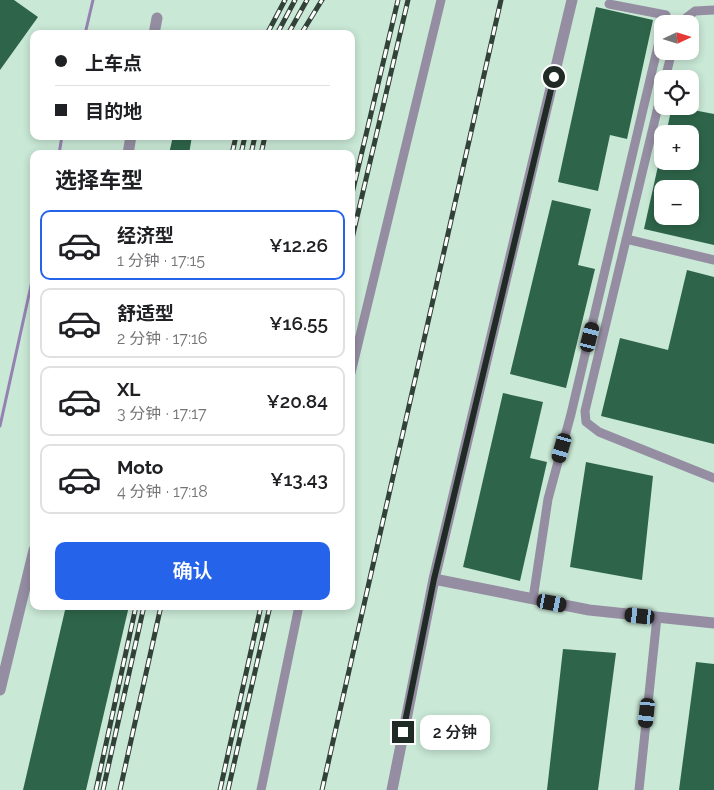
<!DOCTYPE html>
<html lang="zh">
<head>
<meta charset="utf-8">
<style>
	:root { --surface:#fff; --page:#f6f6f6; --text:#202124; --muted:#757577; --line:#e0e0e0; --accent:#2563eb }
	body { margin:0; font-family:Raleway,"Noto Sans SC",sans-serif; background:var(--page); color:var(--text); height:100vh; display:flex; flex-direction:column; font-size:19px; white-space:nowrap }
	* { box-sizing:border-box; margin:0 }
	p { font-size:16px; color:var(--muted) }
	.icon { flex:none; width:28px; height:28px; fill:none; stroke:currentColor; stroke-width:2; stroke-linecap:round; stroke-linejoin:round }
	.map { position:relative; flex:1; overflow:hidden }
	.sheet { position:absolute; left:30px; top:150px; width:325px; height:460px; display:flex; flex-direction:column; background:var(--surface); border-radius:10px; box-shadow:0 2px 8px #0003 }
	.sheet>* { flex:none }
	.hud { position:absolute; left:30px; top:30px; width:325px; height:110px; border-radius:10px; box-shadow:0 2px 8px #0003; display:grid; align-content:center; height:110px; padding:0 25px; background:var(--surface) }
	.needle { width:32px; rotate:86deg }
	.buttons { position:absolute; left:654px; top:15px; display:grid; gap:10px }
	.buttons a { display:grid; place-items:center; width:45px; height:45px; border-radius:10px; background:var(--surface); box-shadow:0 2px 8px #0003; font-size:25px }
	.end { position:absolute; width:22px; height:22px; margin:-11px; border:6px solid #1f2b24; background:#fff; box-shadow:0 0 0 2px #fff }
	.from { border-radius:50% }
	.bubble { position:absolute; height:35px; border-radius:10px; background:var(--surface); box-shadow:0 2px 8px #0003; font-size:16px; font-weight:600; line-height:35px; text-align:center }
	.car { position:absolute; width:15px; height:30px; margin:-15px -8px; border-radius:6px; box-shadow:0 0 4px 1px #0007; background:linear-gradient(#222 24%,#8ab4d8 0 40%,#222 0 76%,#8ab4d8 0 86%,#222 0) }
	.hud b { display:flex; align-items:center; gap:18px; height:48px; font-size:19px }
	.hud b+b { border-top:1px solid var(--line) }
	.hud i { width:12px; height:12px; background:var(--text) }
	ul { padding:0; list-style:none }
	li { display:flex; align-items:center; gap:15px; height:70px; margin:0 10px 8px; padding:0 15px; border:2px solid var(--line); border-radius:10px }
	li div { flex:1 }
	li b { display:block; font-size:19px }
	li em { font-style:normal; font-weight:600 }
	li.active { border-color:var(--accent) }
	li>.icon { width:45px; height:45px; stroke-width:1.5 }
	h2 { padding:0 25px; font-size:22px; line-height:60px }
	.action { display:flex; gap:10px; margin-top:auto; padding:10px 25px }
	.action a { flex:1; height:58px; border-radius:10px; background:var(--accent); color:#fff; font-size:20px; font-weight:600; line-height:58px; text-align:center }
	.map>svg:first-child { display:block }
</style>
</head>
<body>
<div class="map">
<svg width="714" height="790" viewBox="0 0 714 790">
	<rect width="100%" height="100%" fill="#c9e8d6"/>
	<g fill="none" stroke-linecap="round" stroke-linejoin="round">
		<path stroke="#9582b2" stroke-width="3" d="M 85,34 L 93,0
			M 59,154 L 62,136
			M 0,426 L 34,272"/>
	</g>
	<path fill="#2e654a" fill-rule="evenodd" d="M 0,0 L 14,0 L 38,17 L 0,70 Z
		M 596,7 L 653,20 L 627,139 L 610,135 L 598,191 L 558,182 Z
		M 672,106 L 714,114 L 714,245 L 644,229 L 662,148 L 662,161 L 690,161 L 690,134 L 666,134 ZM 662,189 L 690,189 L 690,216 L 662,216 Z
		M 173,136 L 192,136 L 189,154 L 169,154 Z
		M 552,200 L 591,209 L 578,265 L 595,269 L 566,388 L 510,374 Z
		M 687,270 L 714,277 L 714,444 L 601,416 L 620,338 L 668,350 Z
		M 503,393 L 543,402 L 530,458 L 547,462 L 520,581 L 463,567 Z
		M 586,462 L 653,476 L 642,580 L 570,567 Z
		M 66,606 L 129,606 L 86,790 L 23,790 Z
		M 563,649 L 616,653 L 598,790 L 547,790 Z
		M 696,662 L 714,664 L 714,790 L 679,790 Z"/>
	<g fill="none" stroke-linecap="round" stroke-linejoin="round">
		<path stroke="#958da2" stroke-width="9" d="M 609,4 L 666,15 L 664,24
			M 678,24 L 695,11 L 714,10
			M 665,79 L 672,51
			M 662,90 L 585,411 L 586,422 L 599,432 L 714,478
			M 626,239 L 714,260
			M 351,373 L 441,0
			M 533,599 L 548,499 L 571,414 L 662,29
			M 261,790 L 299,606
			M 639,790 L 657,617"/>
		<path stroke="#958da2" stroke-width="11" d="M 154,34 L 157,18
			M 128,154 L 131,136
			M 434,579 L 589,610 L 714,623
			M 0,690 L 34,550
			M 392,790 L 434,579 L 572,0"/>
		<g stroke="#334239" stroke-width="5">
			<path id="rail" d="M 267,34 L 285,0
				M 277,34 L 295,0
				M 288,34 L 307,0
				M 301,34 L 322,0
				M 232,154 L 236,136
				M 241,154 L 245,136
				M 251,154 L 255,136
				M 261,154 L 265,136
				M 351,198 L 398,0
				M 351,243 L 408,0
				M 96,790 L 136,606
				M 103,790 L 144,606
				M 120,790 L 161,606
				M 220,790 L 261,606
				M 228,790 L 270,606
				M 322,790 L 501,0"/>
		</g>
		<use href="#rail" stroke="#fff" stroke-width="3" stroke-dasharray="9" stroke-linecap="butt"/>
	</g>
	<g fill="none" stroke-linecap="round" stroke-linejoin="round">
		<path stroke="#1f2b24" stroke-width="6" d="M 403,732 L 434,579 L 554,77"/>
	</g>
</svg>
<div class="buttons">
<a><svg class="needle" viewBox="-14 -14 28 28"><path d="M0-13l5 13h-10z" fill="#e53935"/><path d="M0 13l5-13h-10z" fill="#757577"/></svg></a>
<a><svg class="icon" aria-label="locate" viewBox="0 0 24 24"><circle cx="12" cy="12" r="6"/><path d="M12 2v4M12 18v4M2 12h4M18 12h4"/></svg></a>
<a>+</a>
<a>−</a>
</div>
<i class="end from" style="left:554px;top:77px"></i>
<i class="end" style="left:403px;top:732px"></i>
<div class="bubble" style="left:420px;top:715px;width:70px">2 分钟</div>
<i class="car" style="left:590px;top:337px;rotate:14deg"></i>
<i class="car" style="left:562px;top:448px;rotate:196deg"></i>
<i class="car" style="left:552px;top:603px;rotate:101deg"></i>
<i class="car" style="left:640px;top:616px;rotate:276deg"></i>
<i class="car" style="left:647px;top:713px;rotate:186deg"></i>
<div class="hud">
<b><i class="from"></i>上车点</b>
<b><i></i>目的地</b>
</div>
<section class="sheet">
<h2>选择车型</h2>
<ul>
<li class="active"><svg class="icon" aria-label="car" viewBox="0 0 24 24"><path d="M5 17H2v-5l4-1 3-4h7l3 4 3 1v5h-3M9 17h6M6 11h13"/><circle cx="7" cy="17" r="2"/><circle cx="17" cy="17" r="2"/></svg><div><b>经济型</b><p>1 分钟 · 17:15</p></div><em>¥12.26</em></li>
<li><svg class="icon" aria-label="car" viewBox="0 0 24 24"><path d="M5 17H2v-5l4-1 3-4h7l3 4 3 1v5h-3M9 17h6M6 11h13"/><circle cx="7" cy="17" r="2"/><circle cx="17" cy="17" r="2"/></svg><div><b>舒适型</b><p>2 分钟 · 17:16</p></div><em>¥16.55</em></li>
<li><svg class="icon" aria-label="car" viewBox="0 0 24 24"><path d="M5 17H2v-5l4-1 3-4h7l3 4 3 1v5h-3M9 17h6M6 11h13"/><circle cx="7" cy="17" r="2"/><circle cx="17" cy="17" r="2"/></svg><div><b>XL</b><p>3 分钟 · 17:17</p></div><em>¥20.84</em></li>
<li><svg class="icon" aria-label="car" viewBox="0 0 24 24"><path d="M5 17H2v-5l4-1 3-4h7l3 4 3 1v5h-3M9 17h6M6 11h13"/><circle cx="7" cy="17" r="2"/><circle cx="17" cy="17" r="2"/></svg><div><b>Moto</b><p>4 分钟 · 17:18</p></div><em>¥13.43</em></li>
</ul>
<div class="action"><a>确认</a></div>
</section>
</div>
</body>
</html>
